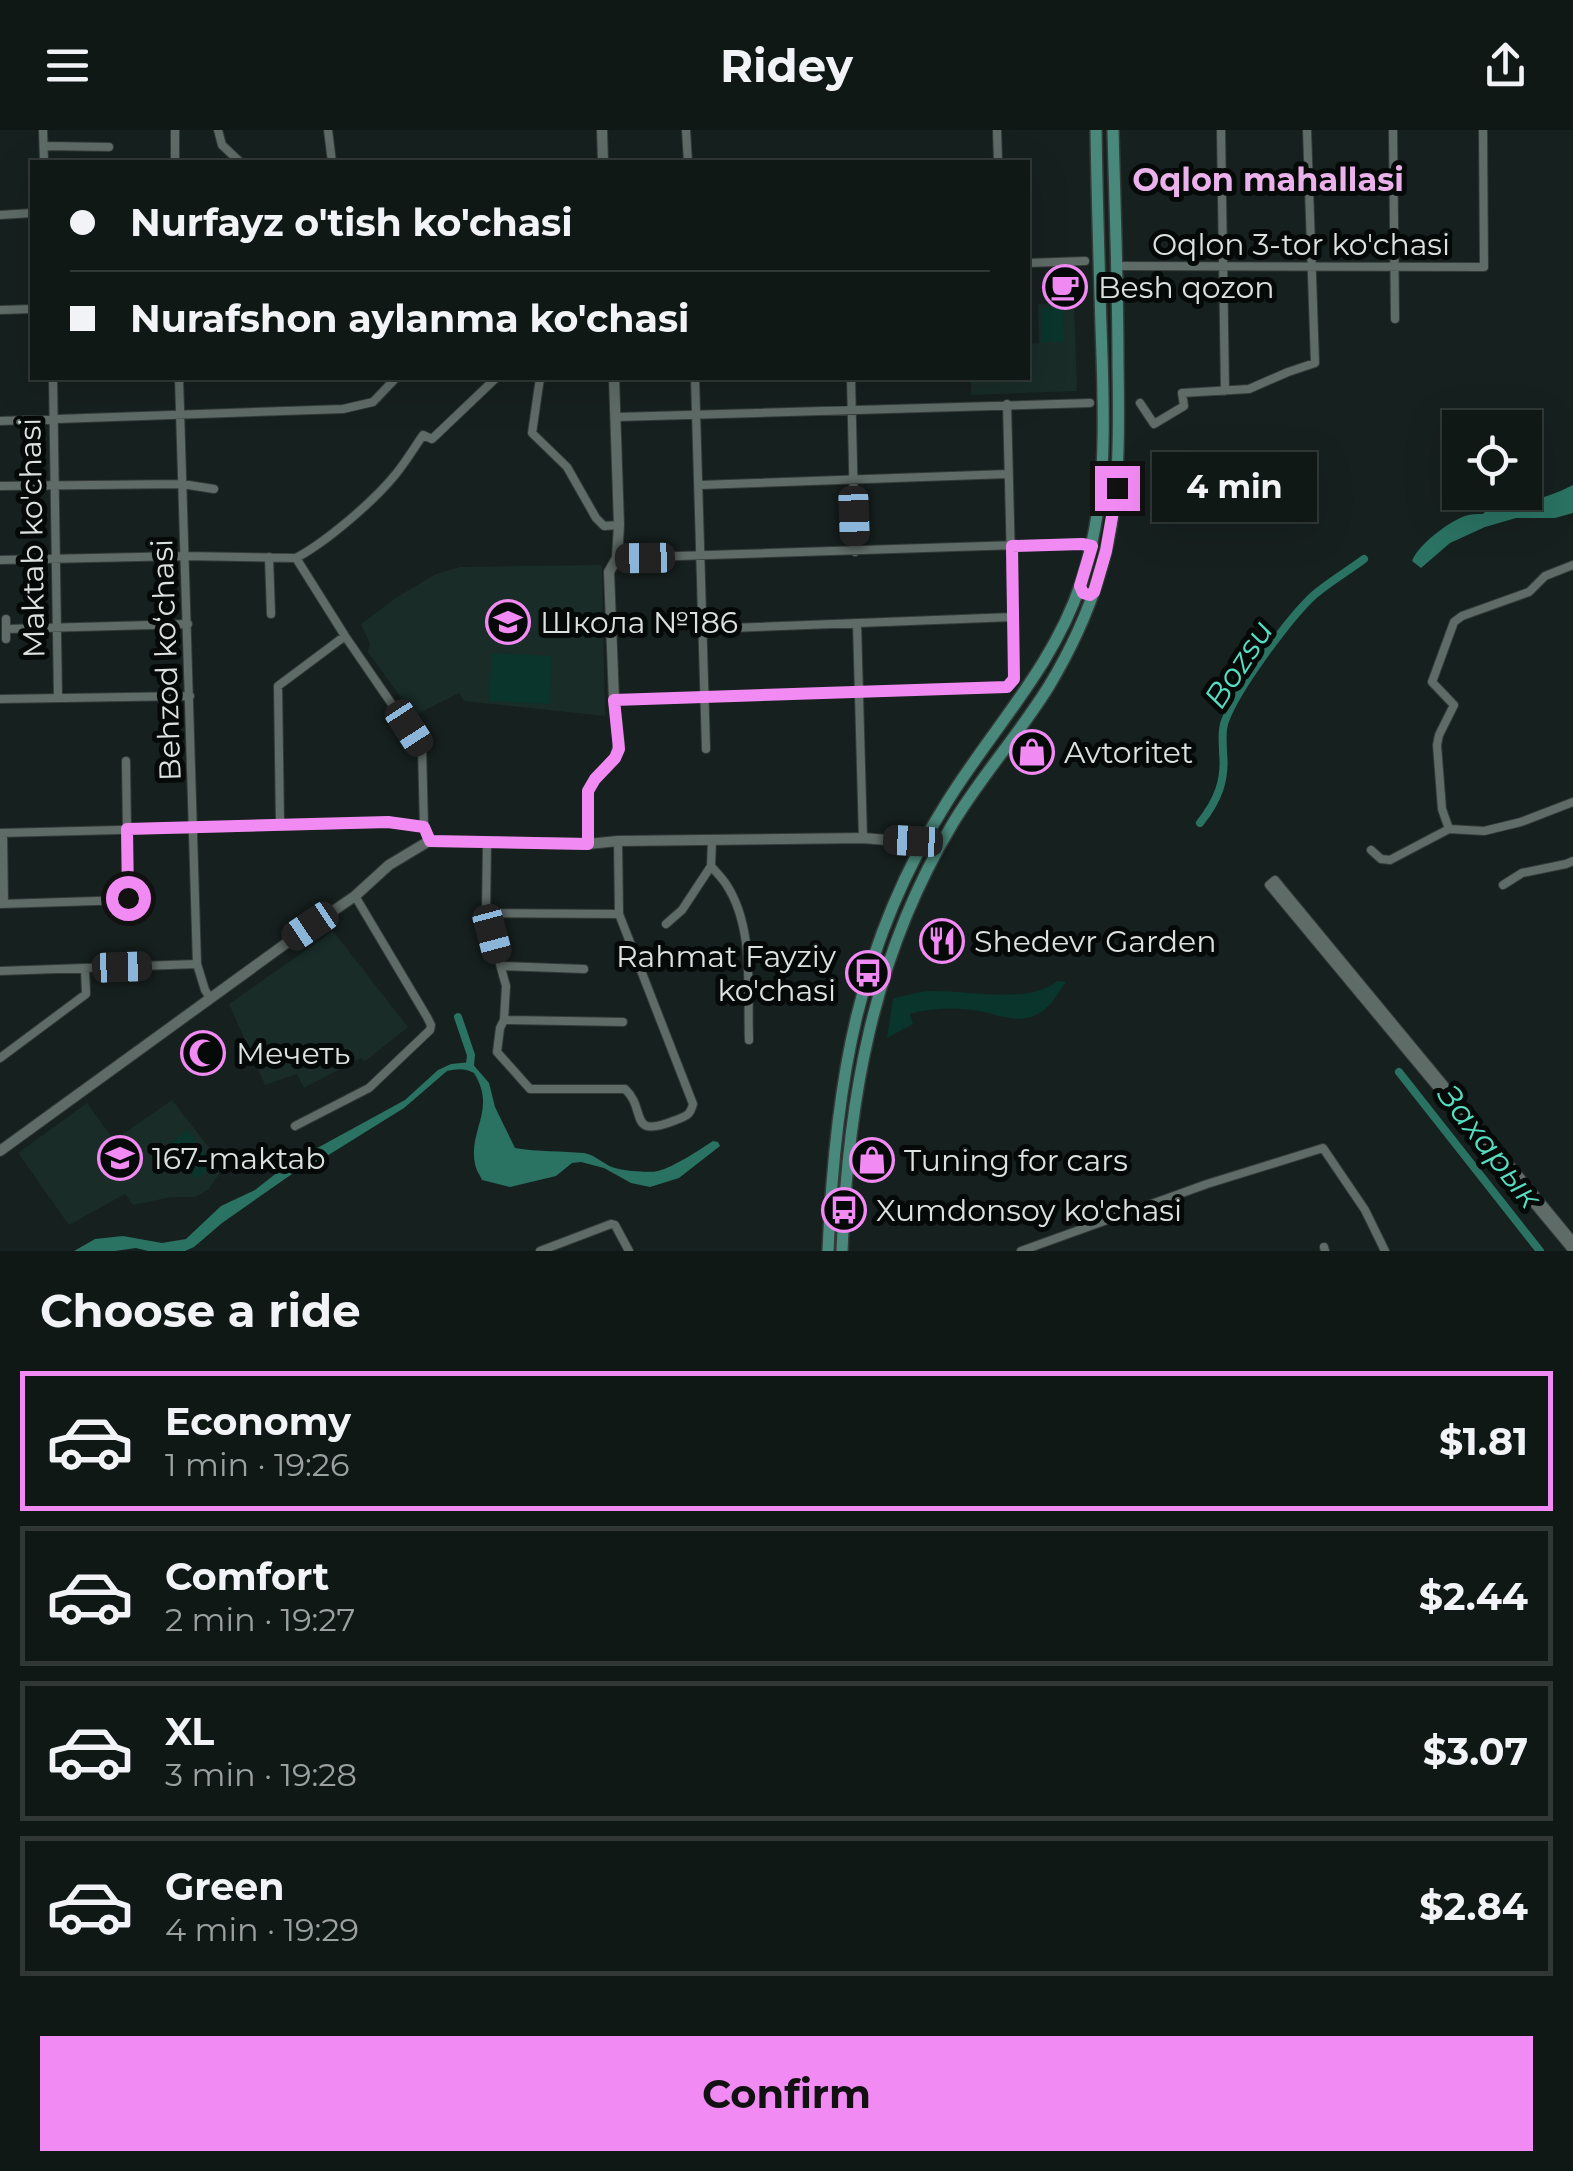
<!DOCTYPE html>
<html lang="en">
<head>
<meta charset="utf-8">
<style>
	:root { --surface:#101816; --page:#19211f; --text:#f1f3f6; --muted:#9ca0a1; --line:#303735; --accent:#f28af3 }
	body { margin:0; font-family:Montserrat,sans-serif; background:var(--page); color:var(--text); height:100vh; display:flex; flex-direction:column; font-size:38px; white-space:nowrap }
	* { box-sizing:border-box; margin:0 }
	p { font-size:32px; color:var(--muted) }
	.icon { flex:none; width:55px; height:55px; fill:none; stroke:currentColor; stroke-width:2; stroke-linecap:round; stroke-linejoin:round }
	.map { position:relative; height:1121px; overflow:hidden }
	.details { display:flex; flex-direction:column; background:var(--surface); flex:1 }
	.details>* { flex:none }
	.guide { position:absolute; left:30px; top:30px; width:1000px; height:220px; border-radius:0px; box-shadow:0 10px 40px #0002,0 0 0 2px var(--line); display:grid; align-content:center; height:220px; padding:0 40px; background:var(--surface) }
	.tools { position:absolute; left:1442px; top:280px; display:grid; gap:20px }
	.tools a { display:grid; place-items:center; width:100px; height:100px; border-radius:0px; background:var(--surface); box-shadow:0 10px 40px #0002,0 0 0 2px var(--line); font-size:50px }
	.end { position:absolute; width:45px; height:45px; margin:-22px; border:12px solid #f28af3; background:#111; box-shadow:0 0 0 5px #111 }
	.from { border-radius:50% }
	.bubble { position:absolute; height:70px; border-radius:0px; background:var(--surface); box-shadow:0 10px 40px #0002,0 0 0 2px var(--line); font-size:32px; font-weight:700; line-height:70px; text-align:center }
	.car { position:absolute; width:30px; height:60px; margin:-30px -15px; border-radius:12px; box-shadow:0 0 8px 2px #0007; background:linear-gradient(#222 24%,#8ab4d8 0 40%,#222 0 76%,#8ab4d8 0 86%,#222 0) }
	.guide b { display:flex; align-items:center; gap:35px; height:95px; font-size:38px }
	.guide b+b { border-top:2px solid var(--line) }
	.guide i { width:25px; height:25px; background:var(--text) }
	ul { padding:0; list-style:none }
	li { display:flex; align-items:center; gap:30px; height:140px; margin:0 20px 15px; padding:0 20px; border:5px solid var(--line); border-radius:0px }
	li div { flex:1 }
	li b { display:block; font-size:38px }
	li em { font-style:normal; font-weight:700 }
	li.selected { border-color:var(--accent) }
	li>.icon { width:90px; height:90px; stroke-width:1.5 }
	h2 { padding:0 40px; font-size:45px; line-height:120px }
	.primary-button { display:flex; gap:20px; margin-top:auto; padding:20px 40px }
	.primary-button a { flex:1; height:115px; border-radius:0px; background:var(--accent); color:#111; font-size:40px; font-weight:700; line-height:115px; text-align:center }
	header { display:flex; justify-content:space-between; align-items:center; height:130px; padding:0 40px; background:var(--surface); font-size:45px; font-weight:700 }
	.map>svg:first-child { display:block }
</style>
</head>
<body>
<header><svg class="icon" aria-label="menu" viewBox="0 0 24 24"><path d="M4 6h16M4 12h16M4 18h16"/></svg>Ridey<svg class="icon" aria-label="share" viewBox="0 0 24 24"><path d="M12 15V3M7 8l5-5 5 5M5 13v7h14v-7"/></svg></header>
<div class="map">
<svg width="1573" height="1121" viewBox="0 0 1573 1121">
	<rect width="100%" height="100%" fill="#16201e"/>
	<path fill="#192c27" d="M 1074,173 L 1077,261 L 971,265 L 971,248 L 1028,248 L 1028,214 L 1039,213 L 1038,174 Z
		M 602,435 L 605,586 L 464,571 L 459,563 L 414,586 L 368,522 L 370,514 L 361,494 L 397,467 L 436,444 L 460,437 Z
		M 333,801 L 408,897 L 364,932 L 361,928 L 304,958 L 297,944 L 265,955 L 229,874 Z
		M 172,970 L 222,1034 L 219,1044 L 208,1060 L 195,1067 L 172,1067 L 133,1075 L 125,1064 L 69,1095 L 18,1023 L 87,973 L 114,1010 Z"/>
	<path fill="#09352c" d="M 1063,177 L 1064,212 L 1042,212 L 1042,178 Z
		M 492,523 L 552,526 L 549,574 L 489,571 Z
		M 1057,851 L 1066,852 C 1057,865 1049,880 1034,886 C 1013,894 993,882 972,880 C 953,878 928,878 910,884 L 913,894 L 887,908 L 893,868 C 906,866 919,861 932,861 C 966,860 1031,875 1057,851 Z
		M 188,1000 L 214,1036 L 196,1049 L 170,1013 Z"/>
	<path fill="#2a7262" d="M 1573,355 L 1573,383 L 1555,388 L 1516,388 L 1485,397 L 1450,413 L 1421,438 L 1412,431 C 1418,415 1448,392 1465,386 C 1471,384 1477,384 1483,384 C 1496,369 1508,371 1527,370 C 1543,369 1559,362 1573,355 Z
		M 471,932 L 489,953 L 495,977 L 515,1018 C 538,1022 562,1021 584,1023 C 597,1025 605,1037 619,1039 C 626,1041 652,1043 658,1041 C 674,1037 699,1020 713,1011 L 718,1012 L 720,1016 L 679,1048 L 650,1057 L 631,1053 L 604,1038 L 581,1032 L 572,1033 L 556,1046 L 510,1057 L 482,1050 C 480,1045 476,1040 475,1034 C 468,1000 497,980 474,943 C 464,938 457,939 447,941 L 404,978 L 322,1029 L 292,1044 L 222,1093 L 194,1117 L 185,1121 L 148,1121 L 136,1118 L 115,1121 L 74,1121 L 95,1109 L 123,1106 L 162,1113 L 186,1109 L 221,1076 L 255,1060 L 288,1034 L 405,970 L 438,940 L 451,934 Z"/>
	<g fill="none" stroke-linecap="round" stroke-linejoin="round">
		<path stroke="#2a7262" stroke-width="8" d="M 1200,693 C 1218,670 1226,650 1223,622 C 1223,611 1221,601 1225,591 C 1236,560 1289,488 1314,465 C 1329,452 1348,441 1364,429
			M 458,887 L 471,925 L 470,935
			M 1399,942 L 1540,1121"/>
		<g stroke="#333a38" stroke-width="10">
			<path id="street" d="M 43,0 L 44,32
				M 218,0 L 222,15 L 240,32
				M 328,0 L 332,32
				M 686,0 L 688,32
				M 997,0 L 998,32
				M 1221,0 L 1225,261
				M 1393,0 L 1395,189
				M 44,16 L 109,17
				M 175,32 L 175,0
				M 0,85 L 32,83
				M 1028,133 L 1085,131
				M 1117,136 L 1484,137 L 1483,0
				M 0,180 L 32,179
				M 53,248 L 58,568
				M 179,248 L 197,834 L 205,860 L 210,868
				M 540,248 L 532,303 L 567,337 L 596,388 L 604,396 L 619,395
				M 695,248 L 706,619
				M 851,248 L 855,422
				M 1140,273 L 1154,294 L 1184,276 L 1182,263 L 1249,259 L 1288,242 L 1315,233 L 1307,0
				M 617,287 L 1090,273
				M 0,291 L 343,279 L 373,272 L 395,249 L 394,248
				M 699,355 L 1008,344
				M 0,356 L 182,354 L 214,359
				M 269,427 L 271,484
				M 296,428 L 345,506 L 422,618 L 424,697 L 429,711
				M 617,428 L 1083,413 L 1092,415
				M 0,430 L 184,426 L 296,428 C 326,412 373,372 395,345 C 405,333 414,318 423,305 L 432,309 L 496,248
				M 6,489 L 6,509
				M 857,494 L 863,708
				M 6,499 L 188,494
				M 703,499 L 1013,487
				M 0,569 L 190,566
				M 614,570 L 1007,557 L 1014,549 L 1007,274
				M 280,695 L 278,556 L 345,506
				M 1449,699 L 1442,679 L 1437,615 L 1439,605 L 1454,575 L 1432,552 L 1454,492 L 1462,486 L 1529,462 L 1545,446 L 1573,435
				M 0,703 L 388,693 L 424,697
				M 3,703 L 4,774
				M 712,710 L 711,736 C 716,742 722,748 726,754 C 755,798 747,860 749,910
				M 487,713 L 486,783 L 506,856 L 504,890 L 500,898 L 497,922 L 530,959 L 625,959 C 648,980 626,1010 676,990 C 687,986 690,985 693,974 L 619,784 L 618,711
				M 1371,720 L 1381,729 L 1390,730 L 1449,699 L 1484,701 L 1521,692 L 1573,672
				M 1503,755 L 1522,743 L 1566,734 L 1573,731
				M 0,774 L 128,770 L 126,631
				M 486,783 L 619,784
				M 666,794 L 682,780 L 711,736
				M 501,836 L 584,839
				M 0,841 L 197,834
				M 504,890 L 623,892
				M 0,928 L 86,864 L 85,838
				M 295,996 L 369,958 L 430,900 L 431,895 L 427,887 L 355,766
				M 1324,1117 L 1325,1121
				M 540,1121 L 611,1094 L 615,1095 L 629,1121
				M 1021,1121 L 1207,1054 L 1323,1018 L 1365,1080 L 1385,1121
				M 1573,1121 L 1269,755 L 1275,750 L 1573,1111"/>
		</g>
		<g stroke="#333a38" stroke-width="12">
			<path id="secondary" d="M 602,0 L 603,32
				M 588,714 L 588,661 L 595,649 L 615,628 L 619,613 L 614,570 L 609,442 L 617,428 L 619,395 L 614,248
				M 0,1021 L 288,812 L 355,766 L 389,735 L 429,711 L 588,714 L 618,711 L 863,708 L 923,713"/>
		</g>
		<g stroke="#333a38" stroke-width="14">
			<path id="primary" d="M 828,1121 C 835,955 857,815 947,672 C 993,598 1053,537 1081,453 C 1109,369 1104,284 1101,197 C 1099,132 1097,66 1096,0
				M 842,1121 C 848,968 873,826 953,693 C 982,645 1020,603 1049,556 C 1070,521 1087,485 1099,446 C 1121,377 1119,307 1118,235 C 1118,157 1115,78 1113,0"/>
		</g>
		<use href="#street" stroke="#5f6b67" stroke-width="8"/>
		<use href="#secondary" stroke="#5f6b67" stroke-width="10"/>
		<use href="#primary" stroke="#49897b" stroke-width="11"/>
	</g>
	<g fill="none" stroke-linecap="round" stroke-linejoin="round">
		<path stroke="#f28af3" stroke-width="12" d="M 128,768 L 127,699 L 388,692 L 424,697 L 430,711 L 588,714 L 588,661 L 595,649 L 615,628 L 619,619 L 614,570 L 1007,557 L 1014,549 L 1012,416 L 1082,414 L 1092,416 L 1080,456 L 1083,463 L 1090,465 L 1094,462 L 1106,421 L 1117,358"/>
	</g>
	<defs>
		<g id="cafe-ring" transform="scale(2.25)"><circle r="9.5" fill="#050908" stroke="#f28af3" stroke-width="1.5"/><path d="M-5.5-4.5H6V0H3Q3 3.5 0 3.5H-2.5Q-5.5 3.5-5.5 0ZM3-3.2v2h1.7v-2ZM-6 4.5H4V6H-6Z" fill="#f28af3"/></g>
		<g id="school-ring" transform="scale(2.25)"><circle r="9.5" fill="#050908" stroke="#f28af3" stroke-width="1.5"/><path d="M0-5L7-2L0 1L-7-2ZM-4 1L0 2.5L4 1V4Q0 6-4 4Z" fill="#f28af3"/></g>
		<g id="shop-ring" transform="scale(2.25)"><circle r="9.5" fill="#050908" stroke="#f28af3" stroke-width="1.5"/><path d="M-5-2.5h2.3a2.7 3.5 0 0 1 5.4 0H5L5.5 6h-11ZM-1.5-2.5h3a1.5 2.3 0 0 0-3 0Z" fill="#f28af3"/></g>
		<g id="restaurant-ring" transform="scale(2.25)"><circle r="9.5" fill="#050908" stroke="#f28af3" stroke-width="1.5"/><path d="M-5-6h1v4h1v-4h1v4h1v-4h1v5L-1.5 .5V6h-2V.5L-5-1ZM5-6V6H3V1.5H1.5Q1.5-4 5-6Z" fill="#f28af3"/></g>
		<g id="bus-ring" transform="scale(2.25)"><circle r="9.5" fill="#050908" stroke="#f28af3" stroke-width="1.5"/><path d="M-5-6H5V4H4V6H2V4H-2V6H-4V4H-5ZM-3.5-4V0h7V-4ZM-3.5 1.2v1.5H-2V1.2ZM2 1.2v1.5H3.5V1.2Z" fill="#f28af3"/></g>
		<g id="mosque-ring" transform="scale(2.25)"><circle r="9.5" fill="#050908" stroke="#f28af3" stroke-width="1.5"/><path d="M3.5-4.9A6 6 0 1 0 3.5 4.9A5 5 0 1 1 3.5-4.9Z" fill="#f28af3"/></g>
	</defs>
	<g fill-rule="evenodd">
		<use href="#cafe-ring" x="1065" y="157"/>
		<use href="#school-ring" x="508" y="492"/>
		<use href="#shop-ring" x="1032" y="622"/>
		<use href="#restaurant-ring" x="942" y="811"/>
		<use href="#bus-ring" x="868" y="843"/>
		<use href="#mosque-ring" x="203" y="923"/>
		<use href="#school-ring" x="120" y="1028"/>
		<use href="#shop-ring" x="872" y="1030"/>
		<use href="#bus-ring" x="844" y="1080"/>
	</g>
	<g text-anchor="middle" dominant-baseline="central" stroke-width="10" stroke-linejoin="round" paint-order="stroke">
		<g font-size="30" fill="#dbe2e0" stroke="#050908">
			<text x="1301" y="114">Oqlon 3-tor ko'chasi</text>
			<text transform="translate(32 408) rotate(-91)">Maktab ko'chasi</text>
			<text transform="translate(166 530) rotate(-92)">Behzod ko‘chasi</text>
		</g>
		<g font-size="30" fill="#dbe2e0" stroke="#050908" text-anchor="start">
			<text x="1098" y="157">Besh qozon</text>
			<text x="540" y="492">Школа №186</text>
			<text x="1064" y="622">Avtoritet</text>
			<text x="974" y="811">Shedevr Garden</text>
			<text x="836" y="826" text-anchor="end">Rahmat Fayziy<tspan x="836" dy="34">ko'chasi</tspan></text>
			<text x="236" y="923">Мечеть</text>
			<text x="152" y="1028">167-maktab</text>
			<text x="904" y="1030">Tuning for cars</text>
			<text x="876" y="1080">Xumdonsoy ko'chasi</text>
		</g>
		<g font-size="32" font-weight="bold" fill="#eab1ea" stroke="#050908">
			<text x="1268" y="49">Oqlon mahallasi</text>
		</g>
		<g font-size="32" font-style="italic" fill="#57dec2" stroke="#050908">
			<text transform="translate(1238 534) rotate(-57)">Bozsu</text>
			<text transform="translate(1490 1016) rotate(52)">Захарык</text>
		</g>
	</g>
</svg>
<div class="tools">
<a><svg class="icon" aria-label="locate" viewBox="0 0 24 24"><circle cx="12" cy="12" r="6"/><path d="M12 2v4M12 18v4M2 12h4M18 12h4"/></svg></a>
</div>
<i class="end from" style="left:128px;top:768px"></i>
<i class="end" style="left:1117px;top:358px"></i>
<div class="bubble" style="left:1152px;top:322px;width:165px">4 min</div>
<i class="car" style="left:854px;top:386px;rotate:178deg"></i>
<i class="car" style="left:645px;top:428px;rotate:269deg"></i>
<i class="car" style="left:409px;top:598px;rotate:147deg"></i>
<i class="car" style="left:913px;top:711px;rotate:273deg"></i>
<i class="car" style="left:310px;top:796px;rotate:236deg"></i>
<i class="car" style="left:492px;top:804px;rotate:165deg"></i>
<i class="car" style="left:122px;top:837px;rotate:88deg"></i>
<div class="guide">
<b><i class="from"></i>Nurfayz o'tish ko'chasi</b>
<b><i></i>Nurafshon aylanma ko'chasi</b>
</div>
</div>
<section class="details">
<h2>Choose a ride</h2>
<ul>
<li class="selected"><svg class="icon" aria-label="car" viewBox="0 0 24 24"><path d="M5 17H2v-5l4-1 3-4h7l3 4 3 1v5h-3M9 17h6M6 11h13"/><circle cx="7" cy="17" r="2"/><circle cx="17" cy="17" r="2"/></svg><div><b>Economy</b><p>1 min · 19:26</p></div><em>$1.81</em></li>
<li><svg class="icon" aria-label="car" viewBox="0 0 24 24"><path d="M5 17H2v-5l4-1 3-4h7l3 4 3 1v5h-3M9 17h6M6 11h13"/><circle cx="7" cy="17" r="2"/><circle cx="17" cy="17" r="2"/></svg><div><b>Comfort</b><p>2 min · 19:27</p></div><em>$2.44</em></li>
<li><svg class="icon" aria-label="car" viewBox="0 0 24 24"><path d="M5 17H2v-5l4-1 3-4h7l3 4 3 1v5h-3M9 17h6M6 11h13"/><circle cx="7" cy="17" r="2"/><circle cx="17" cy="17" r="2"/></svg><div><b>XL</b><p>3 min · 19:28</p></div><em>$3.07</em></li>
<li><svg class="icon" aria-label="car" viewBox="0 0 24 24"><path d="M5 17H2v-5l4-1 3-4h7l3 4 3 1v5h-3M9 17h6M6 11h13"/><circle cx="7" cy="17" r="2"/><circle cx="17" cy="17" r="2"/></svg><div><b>Green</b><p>4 min · 19:29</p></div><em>$2.84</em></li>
</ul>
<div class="primary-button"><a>Confirm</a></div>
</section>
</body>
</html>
